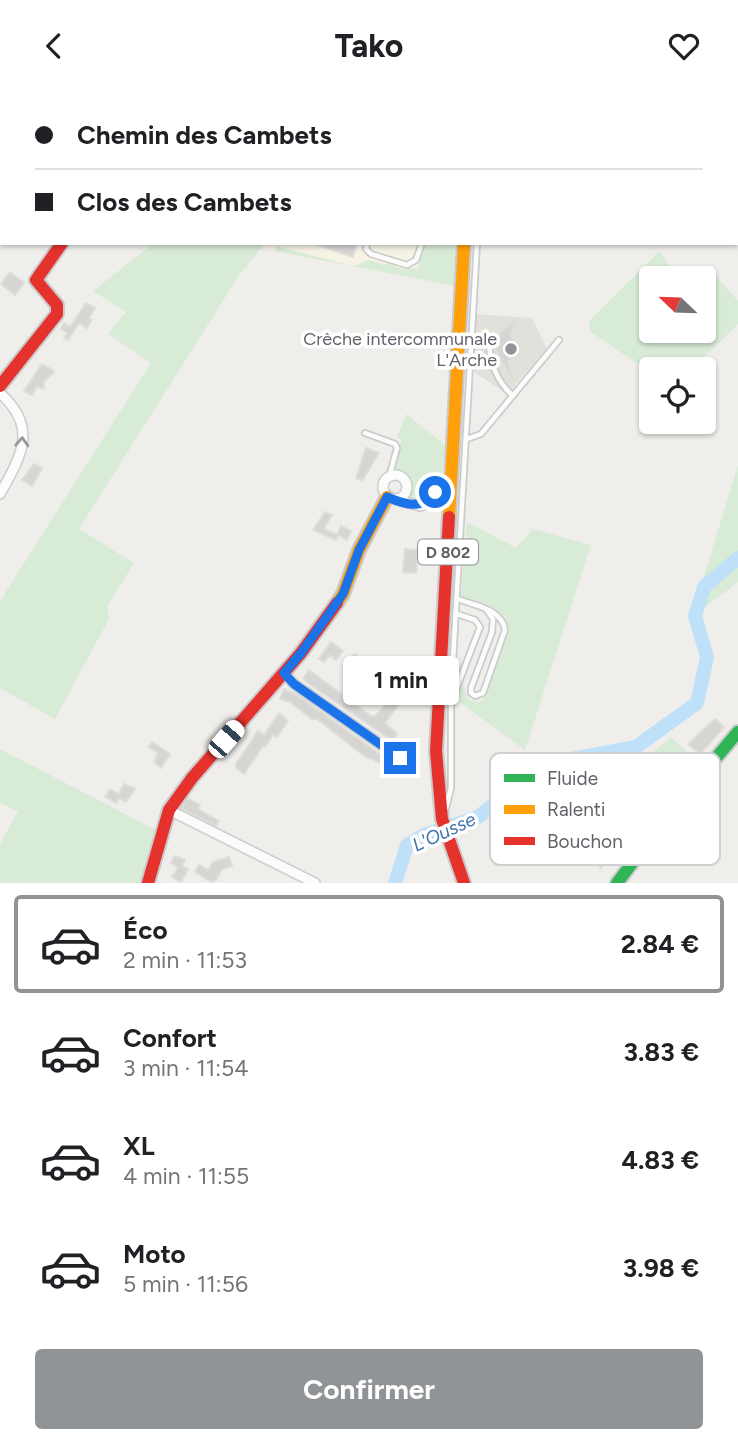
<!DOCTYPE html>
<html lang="fr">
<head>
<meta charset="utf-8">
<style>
	:root { --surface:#fff; --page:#f2f2f2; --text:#202124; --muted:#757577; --line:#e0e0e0; --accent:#919496 }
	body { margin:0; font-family:Figtree,sans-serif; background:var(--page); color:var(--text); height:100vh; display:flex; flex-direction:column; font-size:26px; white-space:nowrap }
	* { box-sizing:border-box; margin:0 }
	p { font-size:23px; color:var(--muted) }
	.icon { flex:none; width:38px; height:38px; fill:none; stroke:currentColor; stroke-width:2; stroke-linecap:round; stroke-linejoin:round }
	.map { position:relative; height:792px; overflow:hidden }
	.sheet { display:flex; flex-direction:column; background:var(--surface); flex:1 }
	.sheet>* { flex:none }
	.top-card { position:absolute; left:0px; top:0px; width:738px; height:154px; box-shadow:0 2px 5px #0004; display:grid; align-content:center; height:154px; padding:0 35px; background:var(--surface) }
	.needle { width:46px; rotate:293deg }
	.fabs { position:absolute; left:639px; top:175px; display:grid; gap:14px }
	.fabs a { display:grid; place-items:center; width:77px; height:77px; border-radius:7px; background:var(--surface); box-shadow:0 2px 5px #0004; font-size:35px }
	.end { position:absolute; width:32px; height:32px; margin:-16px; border:9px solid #1a73e8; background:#fff; box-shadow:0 0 0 4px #fff }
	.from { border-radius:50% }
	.bubble { position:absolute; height:49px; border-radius:7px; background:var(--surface); box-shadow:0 2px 5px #0004; font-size:23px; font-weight:700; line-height:49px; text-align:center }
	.car { position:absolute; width:21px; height:42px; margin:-21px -10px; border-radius:9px; box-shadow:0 0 5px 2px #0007; background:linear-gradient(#fff 24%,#345 0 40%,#fff 0 76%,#345 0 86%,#fff 0) }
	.top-card b { display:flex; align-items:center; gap:24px; height:66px; font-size:26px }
	.top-card b+b { border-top:2px solid var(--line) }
	.top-card i { width:18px; height:18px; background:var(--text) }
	ul { padding:12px 0 0; list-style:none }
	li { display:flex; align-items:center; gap:21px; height:98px; margin:0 14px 10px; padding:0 21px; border:4px solid transparent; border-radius:7px }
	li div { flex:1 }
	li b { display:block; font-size:26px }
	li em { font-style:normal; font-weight:700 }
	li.active { border-color:var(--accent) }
	li>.icon { width:63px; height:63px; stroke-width:1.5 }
	.cta { display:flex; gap:14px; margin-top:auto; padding:14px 35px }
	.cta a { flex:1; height:80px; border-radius:7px; background:var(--accent); color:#fff; font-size:28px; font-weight:700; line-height:80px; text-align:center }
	header { display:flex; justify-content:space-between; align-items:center; height:91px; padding:0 35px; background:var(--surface); font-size:32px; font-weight:700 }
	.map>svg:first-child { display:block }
</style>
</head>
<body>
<header><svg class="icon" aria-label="back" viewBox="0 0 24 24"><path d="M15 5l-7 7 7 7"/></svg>Tako<svg class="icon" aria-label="heart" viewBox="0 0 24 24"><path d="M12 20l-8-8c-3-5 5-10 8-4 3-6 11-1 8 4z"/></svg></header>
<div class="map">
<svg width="738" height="792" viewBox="0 0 738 792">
	<rect width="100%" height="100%" fill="#efeeea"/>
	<path fill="#f7f3e4" d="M 265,152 L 457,152 L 456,195 L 263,157 Z"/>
	<path fill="#e2e0da" d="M 472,223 L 532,227 L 547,258 L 507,303 L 471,279 Z"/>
	<path fill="#d8ebd6" d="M 154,152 L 265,152 L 238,186 L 79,438 L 134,472 L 107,516 L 109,528 L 55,628 L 0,597 L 0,510 L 151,272 L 108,243 L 126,221 L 93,200 Z
		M 425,152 L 457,152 L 456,195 L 275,160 L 276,155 L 353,175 L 369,169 L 385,174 L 387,172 L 402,178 L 418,177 Z
		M 660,160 L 676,187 L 651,187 L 651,240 L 704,240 L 704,192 L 716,185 L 738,210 L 738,233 L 692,278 L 651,278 L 651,282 L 591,241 L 589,230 Z
		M 406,323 L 445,354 L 441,395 L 419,413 L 405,409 L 409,400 L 409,390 L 404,383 L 391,380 L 401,349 L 397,346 Z
		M 738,374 L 738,491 L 691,527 Z
		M 467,431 L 516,457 L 533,438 L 591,454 L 525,659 L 457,609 L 455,592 L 463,594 L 468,609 L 480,611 L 485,607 L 509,538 L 505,525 L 461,505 Z
		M 671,646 L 703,675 L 678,704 L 640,672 Z
		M 0,658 L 158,740 L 145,792 L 0,792 L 0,753 L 18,720 L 0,712 Z"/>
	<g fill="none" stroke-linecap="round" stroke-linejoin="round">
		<path stroke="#bfe0f9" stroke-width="14" d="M 395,792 L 407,754 L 424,744 L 478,726 L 545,673 L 636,656 L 697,612 L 707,566 L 695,525 L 704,496 L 738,467"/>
	</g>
	<path fill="#d6d5d3" stroke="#deddd9" stroke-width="2" d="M 312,152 L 357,152 L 353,166 Z
		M 10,181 L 24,192 L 15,204 L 1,193 Z
		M 86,212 L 95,217 L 89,227 L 92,229 L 87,237 L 79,232 L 68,249 L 64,247 L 67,242 L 61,238 L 64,232 L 70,236 Z
		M 516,229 L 510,244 L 517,256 L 515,264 L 508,270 L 512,288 L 497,261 L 495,262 L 495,256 L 501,241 Z
		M 42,273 L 54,280 L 53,283 L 44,290 L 44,297 L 37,296 L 32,304 L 24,300 Z
		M 366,357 L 379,362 L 362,390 L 356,387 Z
		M 34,373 L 42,377 L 32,395 L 22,389 Z
		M 325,421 L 332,424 L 324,438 L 337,444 L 341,435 L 351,440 L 347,449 L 338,444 L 336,449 L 313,439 Z
		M 405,458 L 418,459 L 416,482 L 403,481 Z
		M 331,551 L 343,560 L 336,569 L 330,564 L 324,571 L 319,568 Z
		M 354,563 L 367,572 L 362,579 L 361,588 L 353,587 L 354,571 L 350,569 Z
		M 309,579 L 371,625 L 375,625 L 381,619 L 392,604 L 397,608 L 395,611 L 399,613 L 385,632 L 397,643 L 393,650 L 305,590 L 304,586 Z
		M 284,598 L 297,604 L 399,677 L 395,682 L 371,667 L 367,667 L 317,628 L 312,628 L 290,611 L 280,608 Z
		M 279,622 L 288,630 L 277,646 L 273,644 L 265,656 L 263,655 L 244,683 L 236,677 L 236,673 L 258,640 L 264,644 Z
		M 715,628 L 724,636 L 700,663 L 688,653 Z
		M 152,651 L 170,663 L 161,677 L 154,671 L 158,662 L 149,656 Z
		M 124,693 L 135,698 L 126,711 L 119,707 L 116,712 L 105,706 L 110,698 L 119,703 Z
		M 188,707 L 200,714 L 198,718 L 219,730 L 216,735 L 181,717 Z
		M 612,745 L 620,751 L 601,777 L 592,766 L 597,759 L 601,761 Z
		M 175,765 L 185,769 L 182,775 L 188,778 L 181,791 L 172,786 L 178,776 L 171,772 Z
		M 229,766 L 232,775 L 222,778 L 216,789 L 211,791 L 195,781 L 199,774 L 208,779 L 213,771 Z"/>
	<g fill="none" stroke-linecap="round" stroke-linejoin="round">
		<g stroke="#cbcccc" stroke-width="8">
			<path id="lane" d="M 330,2 L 330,0
				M 456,2 L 456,0
				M 367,152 L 366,158 L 371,163 L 407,174 L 416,169 L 422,152
				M 489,252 C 490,273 497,290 512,304
				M 365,342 L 395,353 L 397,357 L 389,386
				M 467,348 L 481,343 L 559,249
				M 458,508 C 476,515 502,518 505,539 L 483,602 L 475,605 L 471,602 L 471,597 L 492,541 L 493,528 L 486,518
				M 453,607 L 480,536 L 475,529 L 457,523
				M 446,717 L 451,697 L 451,604 L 477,152"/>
		</g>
		<g stroke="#cbcccc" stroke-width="12">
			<path id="street" d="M 721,0 L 723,2
				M 124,2 L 126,0
				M 221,2 L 223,0
				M 646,2 L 648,0
				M 0,27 L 2,28
				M 0,302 C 39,337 21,365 0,403
				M383 396a12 12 0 1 1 24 0a12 12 0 1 1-24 0Z
				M 397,409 L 420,415 L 426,413 L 438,395
				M 284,581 L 294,593 L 400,667 L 408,667
				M 169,719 L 315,792"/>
		</g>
		<g stroke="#cacacb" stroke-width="16">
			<path id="fast" d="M 112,0 L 113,2
				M 468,0 L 468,2
				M 617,792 L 676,714 L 738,641"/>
		</g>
		<g stroke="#cacacb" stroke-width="16">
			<path id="slow" d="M 298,2 L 299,0
				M 449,426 L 464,152
				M 337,512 L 343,503 L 359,459 L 387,406"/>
		</g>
		<g stroke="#cacacb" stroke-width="16">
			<path id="jam" d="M 0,295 L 57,223 L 57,214 L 36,189 L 62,152
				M 449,426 L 436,660 L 442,728 L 464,792
				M 148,792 L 169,719 L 192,687 L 301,562 L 337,512"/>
		</g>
		<use href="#lane" stroke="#fdfcfc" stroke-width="4.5"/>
		<use href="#street" stroke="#fdfcfc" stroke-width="9"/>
		<use href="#fast" stroke="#30b455" stroke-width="12"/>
		<use href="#slow" stroke="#ff9f0a" stroke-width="12"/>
		<use href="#jam" stroke="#e5322d" stroke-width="12"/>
	</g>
	<defs><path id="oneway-chevron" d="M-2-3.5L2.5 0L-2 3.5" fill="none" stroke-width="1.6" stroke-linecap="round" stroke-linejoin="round" transform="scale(1.75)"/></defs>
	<use stroke="#96999c" href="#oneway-chevron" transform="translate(22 351) rotate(-87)"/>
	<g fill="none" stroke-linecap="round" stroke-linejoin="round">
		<path stroke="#1a73e8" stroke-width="9" d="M 400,667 L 294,593 L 284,582 L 301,562 L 343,503 L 359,459 L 387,406 C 406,414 422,419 435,401"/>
	</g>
	<circle fill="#919496" stroke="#fff" stroke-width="2.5" cx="511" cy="258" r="7"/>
	<g text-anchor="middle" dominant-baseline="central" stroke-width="7" stroke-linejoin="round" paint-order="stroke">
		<rect fill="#fff" stroke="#8f9295" stroke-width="2" x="418" y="448.5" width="60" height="25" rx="5"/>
		<g font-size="16" font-weight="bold" fill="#5f6368">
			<text x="448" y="461">D 802</text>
		</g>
		<g font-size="18" fill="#5f6368" stroke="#fff" text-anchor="end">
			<text x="497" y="248">Crèche intercommunale<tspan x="497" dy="21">L'Arche</tspan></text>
		</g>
		<g font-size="19" font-style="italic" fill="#4174aa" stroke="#fff">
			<text transform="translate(444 741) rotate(-25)">L'Ousse</text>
		</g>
	</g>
	<rect x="490" y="662" width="230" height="112" rx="10" fill="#fff" stroke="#cfd0d2" stroke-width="2"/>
	<rect x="504" y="683" width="31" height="8" fill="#30b455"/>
	<rect x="504" y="714" width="31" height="9" fill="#ff9f0a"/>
	<rect x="504" y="746" width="31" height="8" fill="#e5322d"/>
	<g font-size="19" fill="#5f6368">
		<text x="547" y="694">Fluide</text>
		<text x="547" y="725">Ralenti</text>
		<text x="547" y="757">Bouchon</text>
	</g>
</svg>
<div class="fabs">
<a><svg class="needle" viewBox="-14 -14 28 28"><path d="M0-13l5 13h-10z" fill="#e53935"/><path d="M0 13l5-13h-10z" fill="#757577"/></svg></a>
<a><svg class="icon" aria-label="locate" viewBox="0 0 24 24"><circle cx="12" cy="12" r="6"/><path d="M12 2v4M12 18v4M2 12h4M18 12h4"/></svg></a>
</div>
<i class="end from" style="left:435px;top:401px"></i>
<i class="end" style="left:400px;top:667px"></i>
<div class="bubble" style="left:343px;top:565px;width:116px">1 min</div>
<i class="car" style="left:226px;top:648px;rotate:41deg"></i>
<div class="top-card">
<b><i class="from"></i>Chemin des Cambets</b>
<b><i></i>Clos des Cambets</b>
</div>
</div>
<section class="sheet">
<ul>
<li class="active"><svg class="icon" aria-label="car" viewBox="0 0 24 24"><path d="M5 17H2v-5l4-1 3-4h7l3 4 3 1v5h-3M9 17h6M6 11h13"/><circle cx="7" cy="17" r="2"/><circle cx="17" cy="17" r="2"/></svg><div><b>Éco</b><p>2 min · 11:53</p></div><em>2.84 €</em></li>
<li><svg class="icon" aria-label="car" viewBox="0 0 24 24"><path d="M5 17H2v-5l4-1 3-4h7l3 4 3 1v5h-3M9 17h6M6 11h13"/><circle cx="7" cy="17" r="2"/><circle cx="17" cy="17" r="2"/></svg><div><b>Confort</b><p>3 min · 11:54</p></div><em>3.83 €</em></li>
<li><svg class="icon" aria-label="car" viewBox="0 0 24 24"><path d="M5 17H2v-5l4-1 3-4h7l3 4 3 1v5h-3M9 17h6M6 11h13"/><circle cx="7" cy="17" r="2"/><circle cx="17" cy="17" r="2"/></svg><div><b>XL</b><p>4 min · 11:55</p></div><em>4.83 €</em></li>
<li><svg class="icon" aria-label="car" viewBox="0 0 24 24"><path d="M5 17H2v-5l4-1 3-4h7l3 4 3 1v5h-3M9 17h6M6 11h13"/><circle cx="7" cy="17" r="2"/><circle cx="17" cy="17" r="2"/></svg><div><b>Moto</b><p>5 min · 11:56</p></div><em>3.98 €</em></li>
</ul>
<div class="cta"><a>Confirmer</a></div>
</section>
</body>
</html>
